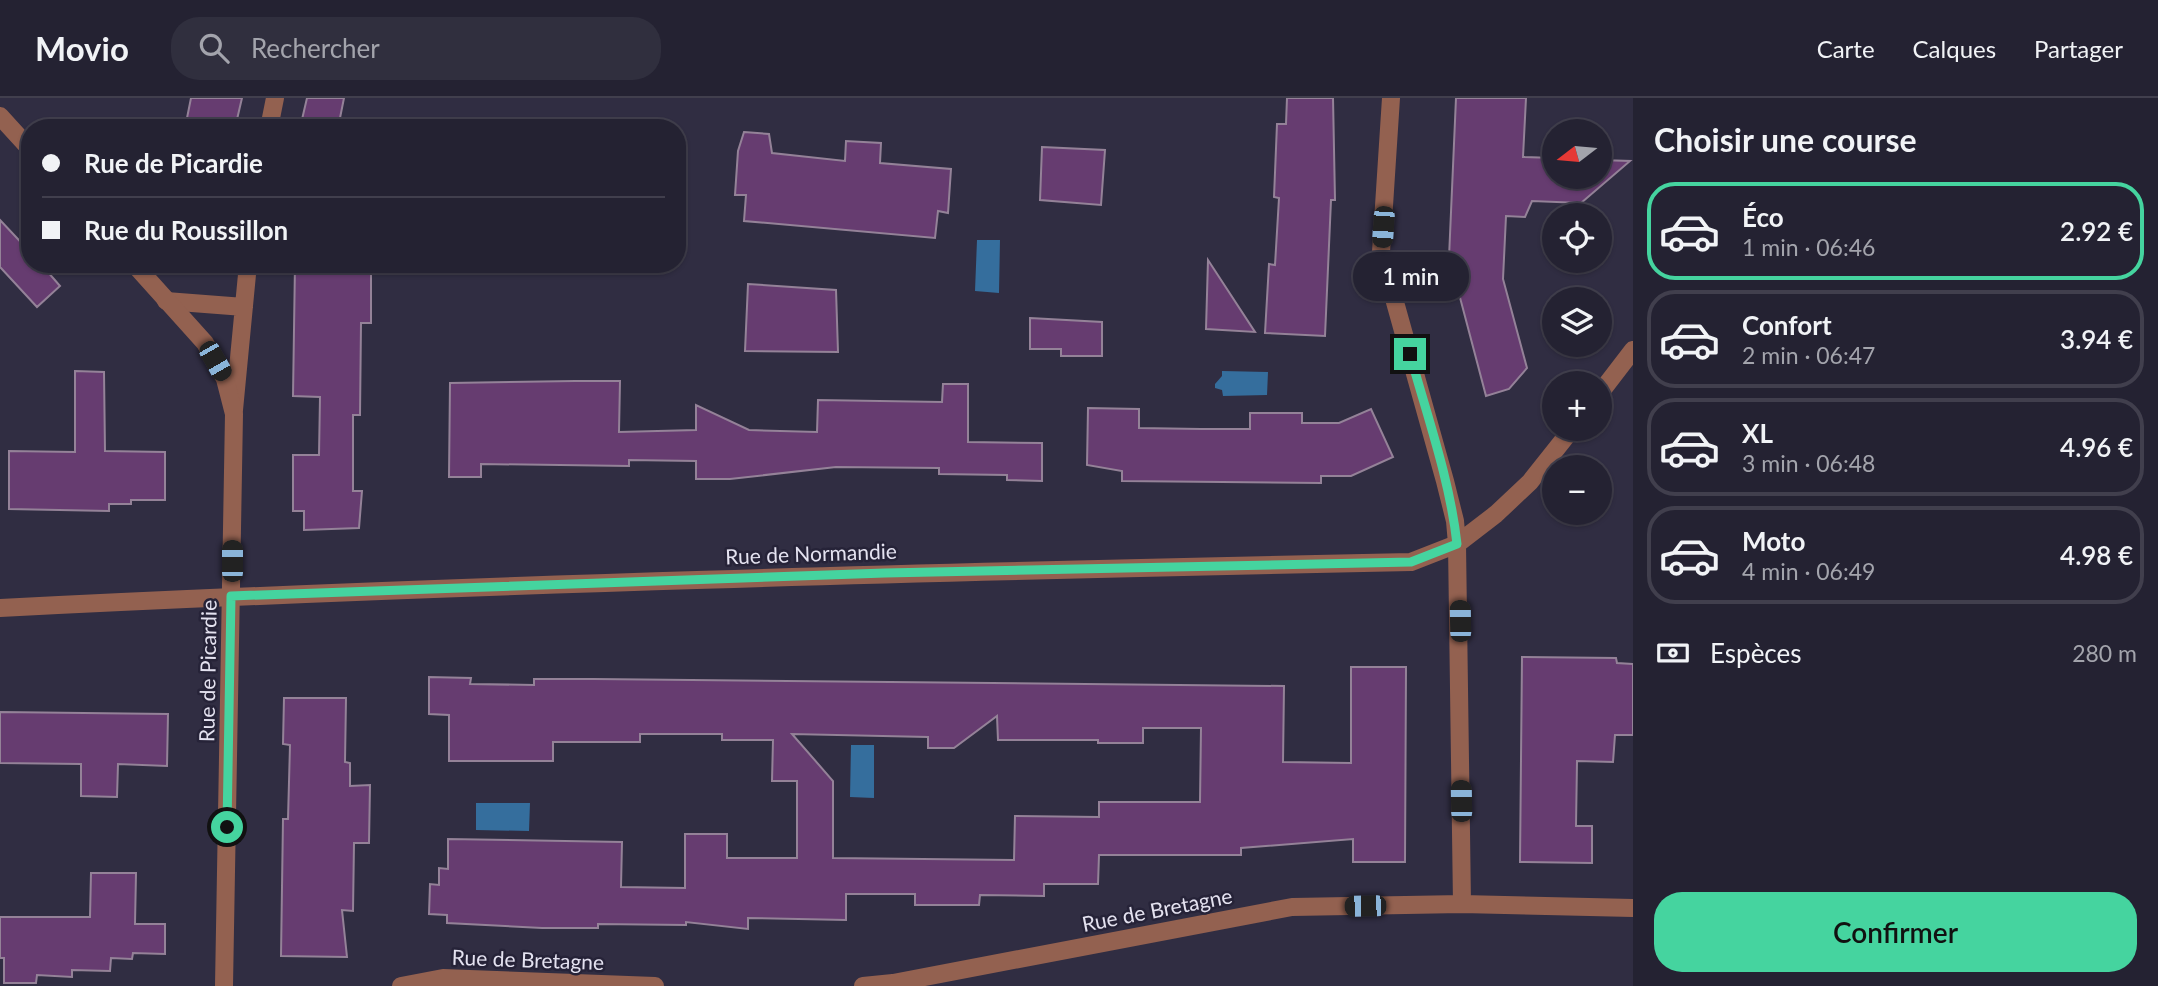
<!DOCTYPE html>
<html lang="fr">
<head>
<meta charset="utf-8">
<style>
	:root { --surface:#242232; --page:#302f3e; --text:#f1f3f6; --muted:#a3a4ac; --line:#413f4d; --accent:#45d49f }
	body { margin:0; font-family:Lato,sans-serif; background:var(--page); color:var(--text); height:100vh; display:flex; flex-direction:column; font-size:26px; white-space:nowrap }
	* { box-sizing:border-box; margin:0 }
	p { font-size:23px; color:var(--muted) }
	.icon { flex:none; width:38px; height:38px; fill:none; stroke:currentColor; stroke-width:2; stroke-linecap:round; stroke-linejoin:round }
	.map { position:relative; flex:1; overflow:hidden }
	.drawer { display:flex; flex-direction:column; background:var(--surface); width:525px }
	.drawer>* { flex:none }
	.top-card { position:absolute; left:21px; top:21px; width:665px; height:154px; border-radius:28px; box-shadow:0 2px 5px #0004,0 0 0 2px var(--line); display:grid; align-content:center; height:154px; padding:0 21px; background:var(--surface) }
	.needle { width:46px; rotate:254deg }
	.controls { position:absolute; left:1542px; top:21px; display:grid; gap:14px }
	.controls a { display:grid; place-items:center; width:70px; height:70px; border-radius:50%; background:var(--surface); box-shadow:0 2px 5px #0004,0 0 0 2px var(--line); font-size:35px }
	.end { position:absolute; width:32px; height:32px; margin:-16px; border:9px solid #45d49f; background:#111; box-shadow:0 0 0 4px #111 }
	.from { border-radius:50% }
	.bubble { position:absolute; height:49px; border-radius:24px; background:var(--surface); box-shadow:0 2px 5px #0004,0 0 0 2px var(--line); font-size:23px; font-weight:600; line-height:49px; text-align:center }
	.car { position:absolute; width:21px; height:42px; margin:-21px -10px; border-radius:9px; box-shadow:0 0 5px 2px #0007; background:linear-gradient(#222 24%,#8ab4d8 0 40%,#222 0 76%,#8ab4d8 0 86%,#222 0) }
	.top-card b { display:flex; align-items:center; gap:24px; height:66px; font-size:26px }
	.top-card b+b { border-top:2px solid var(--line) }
	.top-card i { width:18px; height:18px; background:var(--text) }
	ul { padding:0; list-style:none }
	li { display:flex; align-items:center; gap:21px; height:98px; margin:0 14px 10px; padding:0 7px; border:4px solid var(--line); border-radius:28px }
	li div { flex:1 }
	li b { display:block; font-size:26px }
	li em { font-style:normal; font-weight:600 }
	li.on { border-color:var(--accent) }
	li>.icon { width:63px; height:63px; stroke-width:1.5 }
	h2 { padding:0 21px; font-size:32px; line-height:84px }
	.pay { display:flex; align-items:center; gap:18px; height:77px; padding:0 21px; font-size:26px }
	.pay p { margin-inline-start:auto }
	.primary-button { display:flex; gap:14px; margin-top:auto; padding:14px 21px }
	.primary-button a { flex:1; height:80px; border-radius:28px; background:var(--accent); color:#111; font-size:28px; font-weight:600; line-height:80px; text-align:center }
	header { display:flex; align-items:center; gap:42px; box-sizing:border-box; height:98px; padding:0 35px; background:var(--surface); border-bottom:2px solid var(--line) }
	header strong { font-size:33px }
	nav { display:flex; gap:38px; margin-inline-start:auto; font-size:24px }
	.search { width:490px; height:63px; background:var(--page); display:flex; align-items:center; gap:18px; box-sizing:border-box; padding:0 24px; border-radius:28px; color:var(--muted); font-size:26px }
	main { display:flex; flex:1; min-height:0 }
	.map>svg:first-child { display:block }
</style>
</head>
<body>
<header>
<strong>Movio</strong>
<div class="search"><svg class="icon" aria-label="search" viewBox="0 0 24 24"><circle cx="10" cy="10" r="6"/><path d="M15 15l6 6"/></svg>Rechercher</div>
<nav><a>Carte</a><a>Calques</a><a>Partager</a></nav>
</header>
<main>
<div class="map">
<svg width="1633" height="888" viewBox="0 0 1633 888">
	<rect width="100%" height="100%" fill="#302d42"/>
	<path fill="#356e9d" d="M 977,142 L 1000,142 L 999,195 L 975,193 Z
		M 1222,273 L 1268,274 L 1267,297 L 1223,298 L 1222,292 L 1215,290 L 1215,286 L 1222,278 Z
		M 851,647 L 874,647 L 874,700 L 850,699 Z
		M 530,705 L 529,733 L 476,732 L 476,705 Z"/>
	<path fill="#663c70" stroke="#948298" stroke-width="2" fill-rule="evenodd" d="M 191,0 L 242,0 L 235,30 L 185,30 Z
		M 307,0 L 344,0 L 338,30 L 300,30 Z
		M 1287,0 L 1333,0 L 1335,102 L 1331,102 L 1325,238 L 1265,235 L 1269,166 L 1275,167 L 1279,100 L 1274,99 L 1277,26 L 1286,26 Z
		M 1456,0 L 1526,0 L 1523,59 L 1554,60 L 1554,79 L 1600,79 L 1600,62 L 1630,63 L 1581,105 L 1532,103 L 1525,119 L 1506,118 L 1503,181 L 1527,270 L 1509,291 L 1486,298 L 1458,192 L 1460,161 L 1449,160 Z
		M 744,34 L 769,36 L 772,55 L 845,63 L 846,43 L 881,45 L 880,65 L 951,71 L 948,115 L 938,113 L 935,140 L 744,123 L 746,97 L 735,97 L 738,53 Z
		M 1042,49 L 1105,52 L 1101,107 L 1040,102 Z
		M 0,122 L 30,154 L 30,166 L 41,166 L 60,188 L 37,209 L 0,169 Z
		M 1208,162 L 1255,234 L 1206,231 Z
		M 295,166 L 371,168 L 371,225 L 361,225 L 360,317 L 353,317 L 353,393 L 362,393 L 359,430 L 304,432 L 304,413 L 293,413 L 293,357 L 319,357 L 320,299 L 293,298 Z
		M 748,186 L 836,192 L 838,254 L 745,253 Z
		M 1030,220 L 1102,224 L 1102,258 L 1061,258 L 1061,251 L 1030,251 Z
		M 75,273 L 104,274 L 105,353 L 165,354 L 165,402 L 131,402 L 131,406 L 109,406 L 109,413 L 9,411 L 9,353 L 75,354 Z
		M 575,283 L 620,283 L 619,334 L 696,332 L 696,307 L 749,332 L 817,334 L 818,302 L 942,304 L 943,286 L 968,286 L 968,344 L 1042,345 L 1042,383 L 1007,382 L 1007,377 L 939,376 L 939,370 L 836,369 L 730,381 L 696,381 L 696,363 L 629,362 L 629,368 L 481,366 L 481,379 L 449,379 L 450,285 Z
		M 1088,310 L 1139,311 L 1139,330 L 1201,331 L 1250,331 L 1250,315 L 1302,315 L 1302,325 L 1339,325 L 1371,311 L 1393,359 L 1351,378 L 1321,378 L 1321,385 L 1122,383 L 1122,373 L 1087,367 Z
		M 1522,559 L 1616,560 L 1617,565 L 1633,566 L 1633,637 L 1615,637 L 1613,664 L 1577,663 L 1576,728 L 1592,728 L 1592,765 L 1520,764 Z
		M 1351,569 L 1406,569 L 1405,764 L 1353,764 L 1353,741 L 1241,750 L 1241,757 L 1099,757 L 1098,786 L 1044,786 L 1044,798 L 980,797 L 979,807 L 915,807 L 915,796 L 846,796 L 846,822 L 748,820 L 748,831 L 686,824 L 686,827 L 598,826 L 598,830 L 542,830 L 447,825 L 447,817 L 429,816 L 430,786 L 439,787 L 439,770 L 448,771 L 448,741 L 622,744 L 621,789 L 685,790 L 685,736 L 727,736 L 727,760 L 797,760 L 797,683 L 772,683 L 773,642 L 722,642 L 722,636 L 640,636 L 640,644 L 553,644 L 553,663 L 449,663 L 449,617 L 429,616 L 429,579 L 471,580 L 470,586 L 534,587 L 534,581 L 594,581 L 1284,588 L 1283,664 L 1351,665 ZM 997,618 L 998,642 L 1098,642 L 1098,645 L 1143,645 L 1143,630 L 1201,630 L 1200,704 L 1099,704 L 1099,719 L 1015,718 L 1014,762 L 833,760 L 833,683 L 792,636 L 928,639 L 928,650 L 954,650 Z
		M 284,600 L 346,600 L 345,664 L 350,665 L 350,688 L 370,687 L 369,745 L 354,745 L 353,813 L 342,812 L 347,859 L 281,858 L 283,721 L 288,721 L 290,647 L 283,646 Z
		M 0,614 L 168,616 L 167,668 L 118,666 L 117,699 L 81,698 L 81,666 L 0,665 Z
		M 91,775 L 136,775 L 135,826 L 165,826 L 165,856 L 133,855 L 132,861 L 111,860 L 110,873 L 72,872 L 72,879 L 37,877 L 36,885 L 4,885 L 4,860 L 0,860 L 0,819 L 90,819 Z"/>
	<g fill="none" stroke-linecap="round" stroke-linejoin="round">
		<path stroke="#936150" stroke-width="18" d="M 269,30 L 275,0
			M 166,203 L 244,209
			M 234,312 L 248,166"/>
		<path stroke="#936150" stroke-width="18" d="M 1391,0 L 1381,154 L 1445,383 L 1455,423 L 1457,446 L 1462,806
			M 0,18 L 30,51
			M 134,166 L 205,245 L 225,281 L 234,316 L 224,888
			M 1600,295 L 1633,252
			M 0,510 C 470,486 940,474 1411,464 L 1457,446 L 1496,416 L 1530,384 L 1572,331
			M 401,888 L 443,880 L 655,888
			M 863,888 L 893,885 L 1292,809 L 1462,806 L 1633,810"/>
	</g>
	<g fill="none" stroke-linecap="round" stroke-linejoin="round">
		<path stroke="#45d49f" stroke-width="9" d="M 227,729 L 231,498 L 885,475 L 1411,464 L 1457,446 C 1450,382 1427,318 1410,256"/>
	</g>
	<g text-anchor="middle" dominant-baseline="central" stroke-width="5" stroke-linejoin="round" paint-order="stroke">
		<g font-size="21" fill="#e4e2f0" stroke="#262338">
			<text transform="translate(811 455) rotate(-2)">Rue de Normandie</text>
			<text transform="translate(207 573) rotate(-89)">Rue de Picardie</text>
			<text transform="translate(1157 811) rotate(-11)">Rue de Bretagne</text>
			<text transform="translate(528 861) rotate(2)">Rue de Bretagne</text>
		</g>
	</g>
</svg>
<div class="controls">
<a><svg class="needle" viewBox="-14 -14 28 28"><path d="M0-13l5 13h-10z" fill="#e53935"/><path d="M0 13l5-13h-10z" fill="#a3a4ac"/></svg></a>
<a><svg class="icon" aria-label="locate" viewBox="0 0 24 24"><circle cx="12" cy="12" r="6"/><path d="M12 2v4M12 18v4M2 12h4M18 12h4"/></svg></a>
<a><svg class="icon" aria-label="layers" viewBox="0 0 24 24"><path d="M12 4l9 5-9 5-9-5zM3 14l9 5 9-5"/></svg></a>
<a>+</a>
<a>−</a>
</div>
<i class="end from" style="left:227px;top:729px"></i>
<i class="end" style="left:1410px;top:256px"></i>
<div class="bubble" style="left:1353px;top:154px;width:116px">1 min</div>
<i class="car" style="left:1383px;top:129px;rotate:184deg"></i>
<i class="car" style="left:215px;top:263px;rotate:150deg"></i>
<i class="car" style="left:232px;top:463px;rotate:0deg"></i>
<i class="car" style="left:1460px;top:523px;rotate:359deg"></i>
<i class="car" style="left:1461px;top:703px;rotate:359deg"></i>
<i class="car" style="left:1365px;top:808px;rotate:269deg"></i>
<div class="top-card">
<b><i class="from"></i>Rue de Picardie</b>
<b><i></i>Rue du Roussillon</b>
</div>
</div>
<section class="drawer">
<h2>Choisir une course</h2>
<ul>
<li class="on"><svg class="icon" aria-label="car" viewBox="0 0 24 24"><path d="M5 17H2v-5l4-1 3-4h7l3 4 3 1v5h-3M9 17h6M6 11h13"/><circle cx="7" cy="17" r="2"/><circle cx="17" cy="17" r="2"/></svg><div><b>Éco</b><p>1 min · 06:46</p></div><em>2.92 €</em></li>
<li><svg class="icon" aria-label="car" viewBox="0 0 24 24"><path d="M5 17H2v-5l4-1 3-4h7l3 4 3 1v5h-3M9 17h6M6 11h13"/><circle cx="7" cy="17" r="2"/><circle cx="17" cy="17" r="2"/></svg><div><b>Confort</b><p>2 min · 06:47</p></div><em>3.94 €</em></li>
<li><svg class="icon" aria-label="car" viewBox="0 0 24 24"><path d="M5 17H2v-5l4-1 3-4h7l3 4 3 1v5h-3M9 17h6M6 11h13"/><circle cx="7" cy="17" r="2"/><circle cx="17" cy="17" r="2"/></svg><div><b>XL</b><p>3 min · 06:48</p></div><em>4.96 €</em></li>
<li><svg class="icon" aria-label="car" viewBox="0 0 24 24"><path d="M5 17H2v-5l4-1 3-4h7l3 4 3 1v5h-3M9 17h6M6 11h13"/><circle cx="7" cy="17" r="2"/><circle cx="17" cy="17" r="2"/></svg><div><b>Moto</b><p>4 min · 06:49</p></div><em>4.98 €</em></li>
</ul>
<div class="pay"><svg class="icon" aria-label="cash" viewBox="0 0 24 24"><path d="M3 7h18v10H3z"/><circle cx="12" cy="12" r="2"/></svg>Espèces<p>280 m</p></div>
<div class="primary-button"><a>Confirmer</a></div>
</section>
</main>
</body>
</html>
